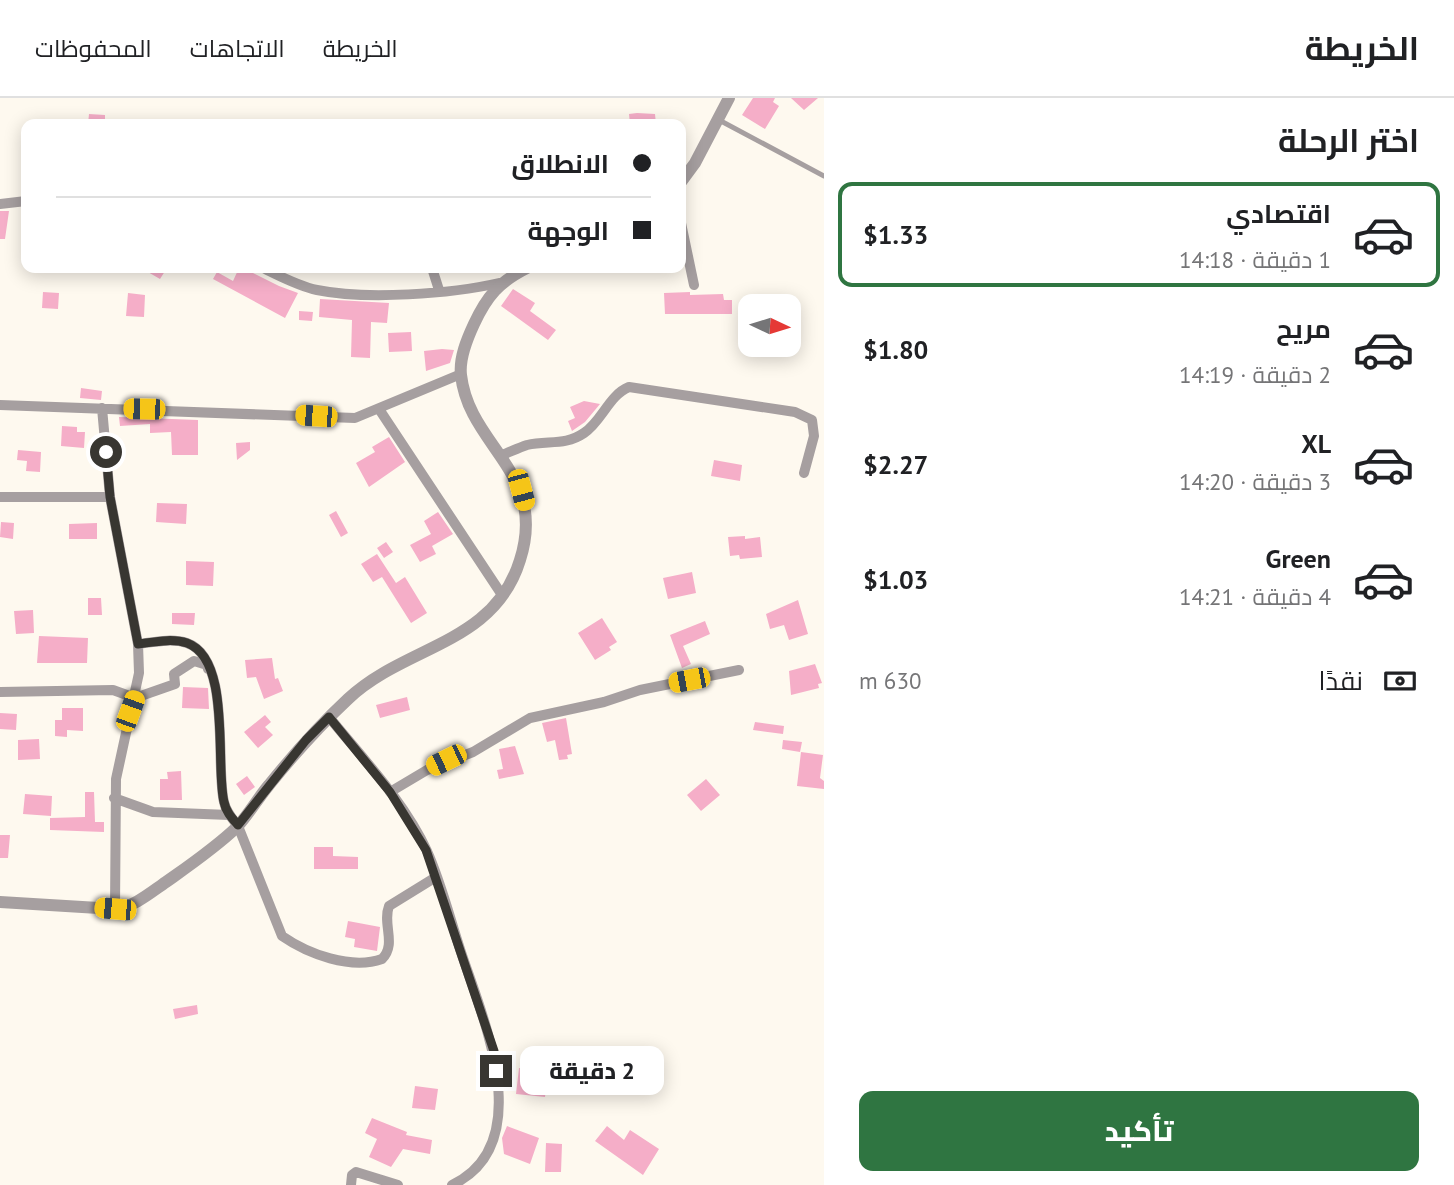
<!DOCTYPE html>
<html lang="ar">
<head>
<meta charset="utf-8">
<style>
	:root { --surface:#fff; --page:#f6f6f6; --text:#202124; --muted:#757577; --line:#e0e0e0; --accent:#2f7541 }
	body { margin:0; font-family:"PT Sans",Cairo,sans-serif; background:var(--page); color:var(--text); direction:rtl; height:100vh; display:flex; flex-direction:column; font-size:26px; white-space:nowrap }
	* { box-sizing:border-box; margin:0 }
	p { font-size:23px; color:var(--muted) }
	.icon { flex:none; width:38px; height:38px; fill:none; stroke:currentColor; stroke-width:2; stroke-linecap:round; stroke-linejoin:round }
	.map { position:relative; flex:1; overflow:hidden; direction:ltr }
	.details { display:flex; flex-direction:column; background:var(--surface); width:630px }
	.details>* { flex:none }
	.top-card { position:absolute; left:21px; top:21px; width:665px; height:154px; border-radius:14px; box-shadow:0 4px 18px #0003; direction:rtl; display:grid; align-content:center; height:154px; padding:0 35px; background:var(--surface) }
	.needle { width:46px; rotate:94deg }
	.buttons { position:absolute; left:738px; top:196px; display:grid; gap:14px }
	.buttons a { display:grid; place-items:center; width:63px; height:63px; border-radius:14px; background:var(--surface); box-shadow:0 4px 18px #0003; font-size:35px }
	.end { position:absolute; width:32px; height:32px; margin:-16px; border:9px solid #383631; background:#fff; box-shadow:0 0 0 4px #fff }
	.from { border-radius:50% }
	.bubble { position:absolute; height:49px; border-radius:14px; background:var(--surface); box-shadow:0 4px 18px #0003; font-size:23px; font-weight:800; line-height:49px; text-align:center; direction:rtl }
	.car { position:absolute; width:21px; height:42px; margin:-21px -10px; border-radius:9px; box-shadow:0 0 5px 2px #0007; background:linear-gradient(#f5c518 24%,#345 0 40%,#f5c518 0 76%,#345 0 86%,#f5c518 0) }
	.top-card b { display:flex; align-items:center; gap:24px; height:66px; font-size:26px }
	.top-card b+b { border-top:2px solid var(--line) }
	.top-card i { width:18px; height:18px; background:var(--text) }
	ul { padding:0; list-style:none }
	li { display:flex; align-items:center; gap:21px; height:105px; margin:0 14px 10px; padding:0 21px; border:4px solid transparent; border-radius:14px }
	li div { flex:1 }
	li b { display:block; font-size:26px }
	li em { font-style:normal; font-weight:800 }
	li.selected { border-color:var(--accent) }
	li>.icon { width:63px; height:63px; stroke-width:1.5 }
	h2 { padding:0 35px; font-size:32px; line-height:84px }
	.pay { display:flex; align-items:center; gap:18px; height:77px; padding:0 35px; font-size:26px }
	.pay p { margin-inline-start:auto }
	.cta { display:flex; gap:14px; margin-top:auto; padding:14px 35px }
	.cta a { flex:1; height:80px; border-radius:14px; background:var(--accent); color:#fff; font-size:28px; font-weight:800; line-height:80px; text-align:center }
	header { display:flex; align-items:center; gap:42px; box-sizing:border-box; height:98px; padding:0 35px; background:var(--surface); border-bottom:2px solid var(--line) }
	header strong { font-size:33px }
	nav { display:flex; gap:38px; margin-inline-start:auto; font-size:24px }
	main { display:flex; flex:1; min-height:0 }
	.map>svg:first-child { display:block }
</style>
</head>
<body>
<header>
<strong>الخريطة</strong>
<nav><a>الخريطة</a><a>الاتجاهات</a><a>المحفوظات</a></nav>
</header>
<main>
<section class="details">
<h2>اختر الرحلة</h2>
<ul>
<li class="selected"><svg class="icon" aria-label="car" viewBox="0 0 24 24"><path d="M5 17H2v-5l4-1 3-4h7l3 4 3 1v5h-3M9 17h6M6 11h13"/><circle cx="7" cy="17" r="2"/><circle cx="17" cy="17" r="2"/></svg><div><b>اقتصادي</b><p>1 دقيقة · 14:18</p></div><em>$1.33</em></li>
<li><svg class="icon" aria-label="car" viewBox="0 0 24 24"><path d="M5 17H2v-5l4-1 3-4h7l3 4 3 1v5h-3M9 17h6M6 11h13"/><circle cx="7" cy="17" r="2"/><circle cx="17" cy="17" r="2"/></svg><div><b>مريح</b><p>2 دقيقة · 14:19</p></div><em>$1.80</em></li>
<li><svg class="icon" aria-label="car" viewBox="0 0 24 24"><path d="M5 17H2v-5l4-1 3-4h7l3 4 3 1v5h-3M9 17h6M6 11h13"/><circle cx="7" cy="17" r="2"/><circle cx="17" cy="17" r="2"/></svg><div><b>XL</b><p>3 دقيقة · 14:20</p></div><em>$2.27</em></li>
<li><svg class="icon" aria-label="car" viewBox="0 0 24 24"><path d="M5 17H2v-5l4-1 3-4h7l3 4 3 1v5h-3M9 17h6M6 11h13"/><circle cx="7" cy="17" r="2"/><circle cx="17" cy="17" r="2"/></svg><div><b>Green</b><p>4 دقيقة · 14:21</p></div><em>$1.03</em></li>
</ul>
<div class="pay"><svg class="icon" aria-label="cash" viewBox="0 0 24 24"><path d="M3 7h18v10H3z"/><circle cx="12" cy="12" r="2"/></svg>نقدًا<p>630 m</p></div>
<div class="cta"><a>تأكيد</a></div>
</section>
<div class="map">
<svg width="824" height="1087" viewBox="0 0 824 1087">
	<rect width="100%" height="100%" fill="#fef9ef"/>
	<path fill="#f5aec8" d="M 753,0 L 775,0 L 773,4 L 779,8 L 765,31 L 742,17 Z
		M 791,0 L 818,0 L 804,12 Z
		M 637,15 L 655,16 L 656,26 L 630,26 L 629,16 Z
		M 89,16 L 105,17 L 105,26 L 88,26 Z
		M 0,113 L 9,113 L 5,141 L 0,141 Z
		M 141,170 L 167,170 L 160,181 Z
		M 239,170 L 248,170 L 247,172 L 279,188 L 298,195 L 285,220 L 213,181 L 217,174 L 233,183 Z
		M 513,191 L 535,205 L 530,213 L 556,232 L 548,242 L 501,208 Z
		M 43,194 L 59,195 L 58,211 L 42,210 Z
		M 690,194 L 690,197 L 723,196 L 724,202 L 732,202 L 732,216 L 665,216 L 664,195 Z
		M 128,195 L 145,197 L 144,219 L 126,218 Z
		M 320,201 L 389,205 L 387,225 L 371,224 L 370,260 L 351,259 L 352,222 L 319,219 Z
		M 299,213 L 313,214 L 312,223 L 299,222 Z
		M 411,234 L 412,253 L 389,254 L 388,235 Z
		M 442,251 L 454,252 L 450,265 L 426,273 L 424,253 Z
		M 81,290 L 102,293 L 101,302 L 80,300 Z
		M 584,303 L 600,306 L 585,324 L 572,333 L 568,323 L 575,320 L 570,309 Z
		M 119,319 L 198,322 L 198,357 L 172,357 L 171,334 L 150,335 L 150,326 L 120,328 Z
		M 62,328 L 77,329 L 77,334 L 85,334 L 84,350 L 61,348 Z
		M 389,339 L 405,364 L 369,389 L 356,365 L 375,354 L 372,349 Z
		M 250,344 L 250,352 L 237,362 L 236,345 Z
		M 18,352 L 41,354 L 40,374 L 26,373 L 27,363 L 17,362 Z
		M 714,362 L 742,367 L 740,383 L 711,378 Z
		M 157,405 L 187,406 L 186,426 L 156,424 Z
		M 336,413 L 348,435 L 341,439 L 329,417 Z
		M 438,414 L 453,436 L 432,448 L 436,456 L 420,464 L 410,447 L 431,436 L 424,423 Z
		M 1,424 L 14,425 L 13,441 L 0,439 Z
		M 97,425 L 97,441 L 69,441 L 69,426 Z
		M 745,438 L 745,441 L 760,439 L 762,459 L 740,461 L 739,457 L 730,458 L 728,439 Z
		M 386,444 L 393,454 L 384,460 L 377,450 Z
		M 377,456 L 396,485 L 405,479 L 427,515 L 411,525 L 382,479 L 373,484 L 361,466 Z
		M 186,463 L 214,464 L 213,488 L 186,487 Z
		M 692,474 L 696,495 L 668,501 L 663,480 Z
		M 88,500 L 101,500 L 102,517 L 88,517 Z
		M 798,502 L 808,536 L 789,542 L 784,527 L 770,531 L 766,516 Z
		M 33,512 L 34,535 L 16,536 L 14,513 Z
		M 172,515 L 195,515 L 194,527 L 172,526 Z
		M 602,520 L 617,544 L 609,549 L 611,552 L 595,562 L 578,535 Z
		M 705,523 L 710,536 L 683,548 L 691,566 L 682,570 L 670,537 Z
		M 39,538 L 88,540 L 87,565 L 37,565 Z
		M 272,560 L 275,581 L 278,580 L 283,593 L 264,601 L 256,579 L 247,580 L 245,562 Z
		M 815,566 L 822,585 L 818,586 L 819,590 L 791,597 L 789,573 Z
		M 183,589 L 208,590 L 209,611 L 182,610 Z
		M 407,599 L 410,612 L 380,620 L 376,607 Z
		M 62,610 L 83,610 L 83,633 L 67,632 L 67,639 L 55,638 L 55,622 L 62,622 Z
		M 0,615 L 17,616 L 16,632 L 0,631 Z
		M 265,617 L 271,624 L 265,629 L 273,637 L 258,650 L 244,634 Z
		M 566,620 L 572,656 L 567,657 L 568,661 L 559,662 L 555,642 L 547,644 L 542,625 Z
		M 755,624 L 784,628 L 783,636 L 753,632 Z
		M 39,641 L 40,661 L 18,662 L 18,642 Z
		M 783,642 L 802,644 L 800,654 L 782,651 Z
		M 515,648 L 524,676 L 499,681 L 497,672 L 503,671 L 499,651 Z
		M 801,654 L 823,657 L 820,680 L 824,683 L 824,691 L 797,688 Z
		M 181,673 L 182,702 L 160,702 L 160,681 L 168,681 L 167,674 Z
		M 247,678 L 255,689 L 244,697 L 236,686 Z
		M 706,681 L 720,697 L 701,713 L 687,697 Z
		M 85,694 L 94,694 L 95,724 L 104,724 L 104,734 L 50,732 L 50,720 L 85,719 Z
		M 25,696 L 52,698 L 51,718 L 23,716 Z
		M 0,737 L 10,737 L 8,760 L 0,760 Z
		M 314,749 L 333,749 L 333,758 L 358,759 L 358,771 L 314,771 Z
		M 348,823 L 380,829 L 377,853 L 354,849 L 355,841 L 345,839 Z
		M 197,907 L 198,916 L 175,921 L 173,911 Z
		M 519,970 L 548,973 L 545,999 L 516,996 Z
		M 415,988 L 438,991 L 435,1012 L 412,1010 Z
		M 372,1020 L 407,1034 L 406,1037 L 432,1042 L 430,1056 L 403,1051 L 391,1069 L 369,1059 L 377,1041 L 365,1035 Z
		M 507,1028 L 539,1040 L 530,1066 L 504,1056 L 502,1040 Z
		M 607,1028 L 624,1042 L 630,1032 L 659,1051 L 643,1077 L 595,1043 Z
		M 546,1045 L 562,1046 L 561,1074 L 545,1074 Z"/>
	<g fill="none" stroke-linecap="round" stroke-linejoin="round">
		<path stroke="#a69fa0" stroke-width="5" d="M 719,22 L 824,78"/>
		<path stroke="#a69fa0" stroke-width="10" d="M 0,106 L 26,103
			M 681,125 L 694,187
			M 263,170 C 280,178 298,188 317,192 C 366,202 451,196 499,185
			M 432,170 L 439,192
			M 0,307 L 355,320 L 461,276
			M 102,310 L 110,399 L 138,546 L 139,575 L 116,681 L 115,811
			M 379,311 L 502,497
			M 502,357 C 510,354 518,350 527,347 C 548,342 565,348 584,335 C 602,323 609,297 629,289 L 795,314 L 812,322 L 814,338 L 804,375
			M 0,399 L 110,399
			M 138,546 C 154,544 172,540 187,545 C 232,561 215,668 224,704 C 226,714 232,720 238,728 L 282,838 C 308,856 351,872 382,861 C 397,846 382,826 389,808 L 436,779
			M 0,594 L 113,592 L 135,600 L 175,586 L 174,576 L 194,563 L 207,567 L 208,571
			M 329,619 C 363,661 404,703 427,753 C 441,784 450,821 461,854 C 482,918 539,1046 452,1087
			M 390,694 L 427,672 L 473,654 L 530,620 L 604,604 L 640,592 L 739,572
			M 114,700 L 153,714 L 229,717
			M 351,1087 L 352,1077 L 356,1074 L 398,1087"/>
		<path stroke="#a69fa0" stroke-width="12" d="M 681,84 L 695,65 L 729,0
			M 0,804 L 115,811 C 134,809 150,795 166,784 C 190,767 215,750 237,729 C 249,716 258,700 269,687 C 294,656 319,628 348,601 C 405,547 494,547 520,462 C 548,374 469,349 461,277 C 459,260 467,241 474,226 C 487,198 499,184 527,170"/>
	</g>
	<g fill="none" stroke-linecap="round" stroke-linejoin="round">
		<path stroke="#383631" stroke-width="9" d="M 106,354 L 110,399 L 138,546 C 154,544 172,540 187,545 C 232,561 215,668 224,704 C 226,714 232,720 238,727 L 306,642 L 329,619 L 390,694 L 426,752 L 494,953 L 496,973"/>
	</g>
</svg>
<div class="buttons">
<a><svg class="needle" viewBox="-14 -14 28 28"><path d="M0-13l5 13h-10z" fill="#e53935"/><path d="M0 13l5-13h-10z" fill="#757577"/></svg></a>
</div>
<i class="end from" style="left:106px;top:354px"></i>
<i class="end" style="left:496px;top:973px"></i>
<div class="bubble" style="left:520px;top:948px;width:144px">2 دقيقة</div>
<i class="car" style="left:144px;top:311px;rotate:271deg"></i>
<i class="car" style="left:316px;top:318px;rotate:274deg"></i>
<i class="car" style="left:521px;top:392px;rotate:165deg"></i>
<i class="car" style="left:689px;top:582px;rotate:259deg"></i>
<i class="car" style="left:130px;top:613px;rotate:20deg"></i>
<i class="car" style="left:446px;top:662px;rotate:244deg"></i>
<i class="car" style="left:115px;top:811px;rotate:275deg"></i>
<div class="top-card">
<b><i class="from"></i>الانطلاق</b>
<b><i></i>الوجهة</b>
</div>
</div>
</main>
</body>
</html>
